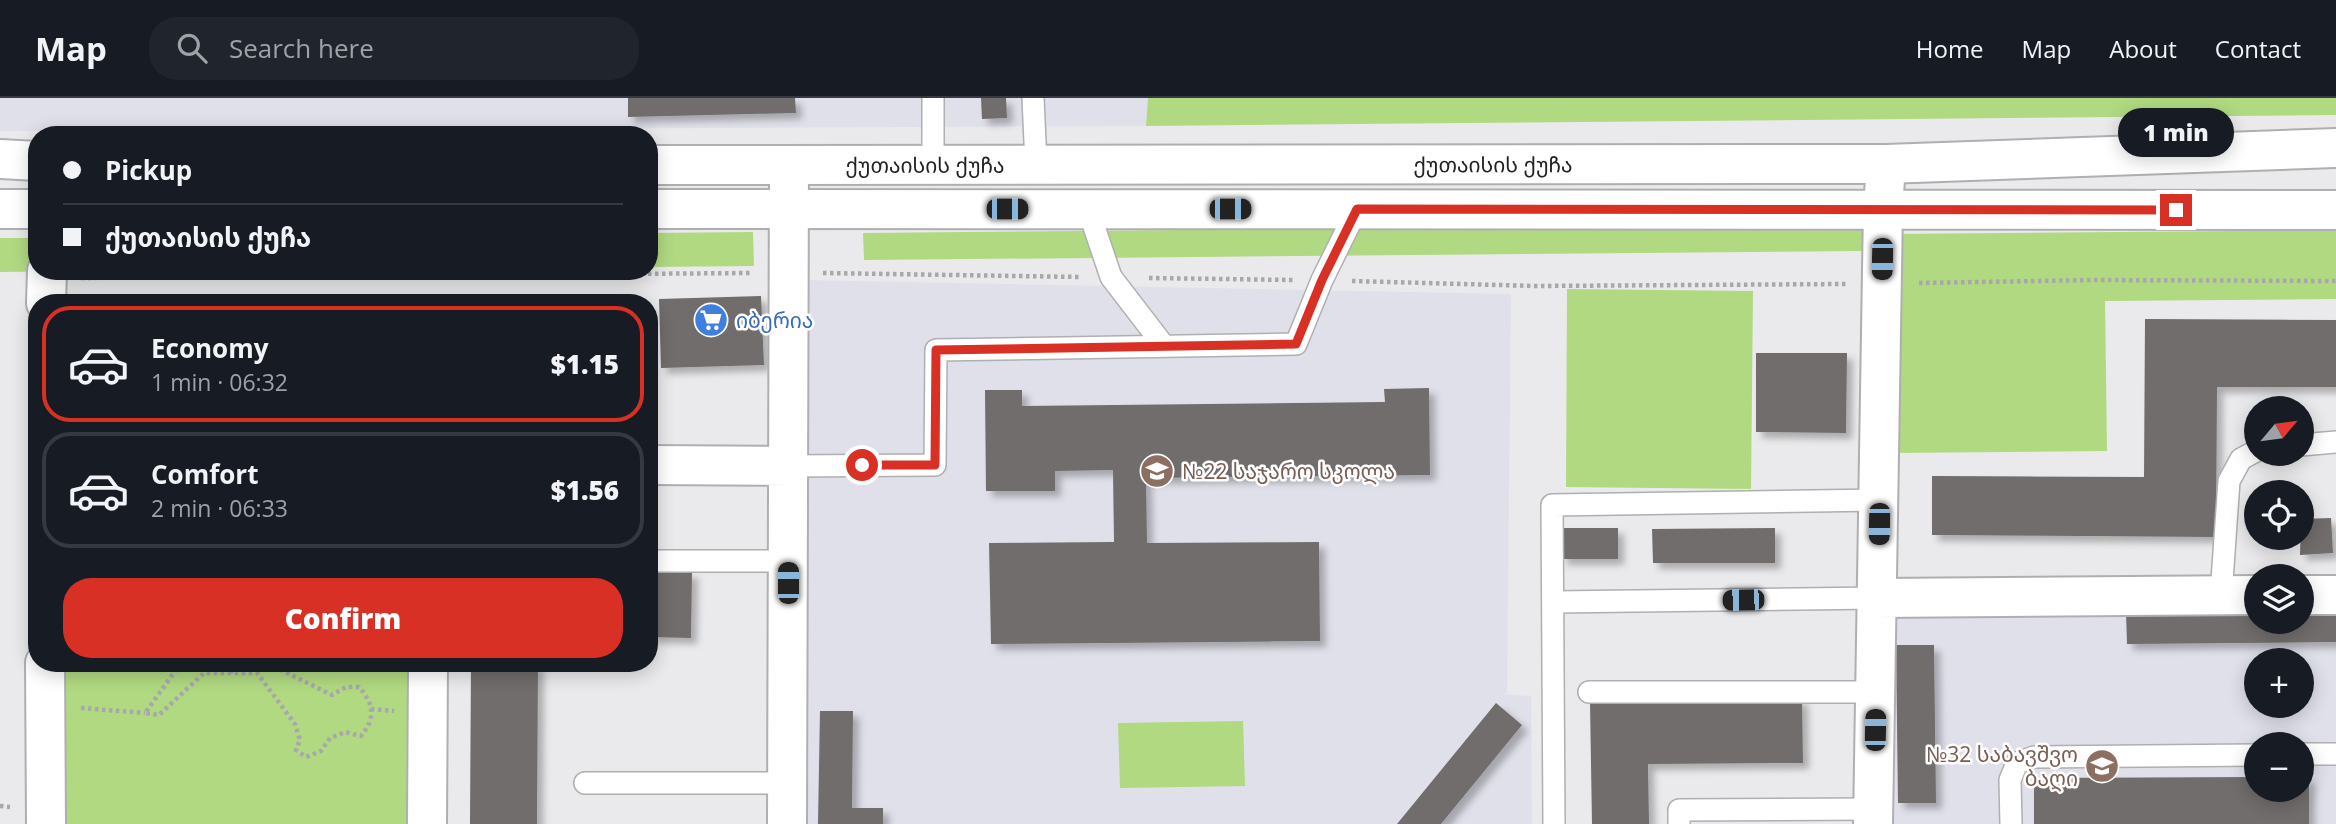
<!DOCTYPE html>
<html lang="en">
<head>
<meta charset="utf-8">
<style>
	:root { --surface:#171b24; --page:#20242c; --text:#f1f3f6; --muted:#9ea1a6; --line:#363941; --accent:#d93025 }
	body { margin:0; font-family:"Open Sans","Noto Sans Georgian",sans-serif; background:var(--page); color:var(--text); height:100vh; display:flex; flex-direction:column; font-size:26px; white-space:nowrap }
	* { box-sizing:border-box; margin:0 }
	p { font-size:23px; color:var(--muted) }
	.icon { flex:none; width:38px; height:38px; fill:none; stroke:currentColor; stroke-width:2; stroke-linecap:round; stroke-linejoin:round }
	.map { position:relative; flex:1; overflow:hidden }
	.sheet { position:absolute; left:28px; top:196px; width:630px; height:378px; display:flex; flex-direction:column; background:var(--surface); border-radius:28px; box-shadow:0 4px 18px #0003 }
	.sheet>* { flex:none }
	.guide { position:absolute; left:28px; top:28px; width:630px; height:154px; border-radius:28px; box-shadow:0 4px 18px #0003; display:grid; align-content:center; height:154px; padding:0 35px; background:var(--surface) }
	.needle { width:46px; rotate:61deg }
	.tools { position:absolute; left:2244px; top:298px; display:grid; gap:14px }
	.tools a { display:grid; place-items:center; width:70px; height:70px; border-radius:50%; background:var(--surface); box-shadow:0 4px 18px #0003; font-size:35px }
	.end { position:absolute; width:32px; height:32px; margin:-16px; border:9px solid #d93025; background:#fff; box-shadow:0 0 0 4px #fff }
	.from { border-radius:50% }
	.bubble { position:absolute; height:49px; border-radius:24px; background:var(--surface); box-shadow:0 4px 18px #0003; font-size:23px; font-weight:800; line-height:49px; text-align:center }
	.car { position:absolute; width:21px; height:42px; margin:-21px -10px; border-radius:9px; box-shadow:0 0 5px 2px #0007; background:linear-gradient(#222 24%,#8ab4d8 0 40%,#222 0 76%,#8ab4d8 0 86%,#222 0) }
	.guide b { display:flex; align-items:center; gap:24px; height:66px; font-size:26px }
	.guide b+b { border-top:2px solid var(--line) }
	.guide i { width:18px; height:18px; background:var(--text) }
	ul { padding:12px 0 0; list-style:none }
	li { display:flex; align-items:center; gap:21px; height:116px; margin:0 14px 10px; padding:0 21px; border:4px solid var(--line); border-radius:28px }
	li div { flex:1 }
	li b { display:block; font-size:26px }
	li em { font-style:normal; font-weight:800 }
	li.current { border-color:var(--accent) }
	li>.icon { width:63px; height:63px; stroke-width:1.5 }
	.button { display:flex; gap:14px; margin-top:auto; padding:14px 35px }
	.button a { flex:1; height:80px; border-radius:28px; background:var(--accent); color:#fff; font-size:28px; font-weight:800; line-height:80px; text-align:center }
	header { display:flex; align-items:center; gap:42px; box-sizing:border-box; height:98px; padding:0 35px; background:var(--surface); border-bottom:2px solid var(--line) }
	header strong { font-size:33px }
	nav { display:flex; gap:38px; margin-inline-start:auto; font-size:24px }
	.search { width:490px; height:63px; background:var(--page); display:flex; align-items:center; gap:18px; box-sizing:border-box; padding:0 24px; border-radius:28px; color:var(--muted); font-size:26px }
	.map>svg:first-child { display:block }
</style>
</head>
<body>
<header>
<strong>Map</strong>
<div class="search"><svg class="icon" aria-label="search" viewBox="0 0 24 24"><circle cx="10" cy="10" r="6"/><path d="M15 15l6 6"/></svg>Search here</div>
<nav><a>Home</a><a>Map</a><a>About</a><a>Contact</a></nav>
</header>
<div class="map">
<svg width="2336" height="726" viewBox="0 0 2336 726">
	<defs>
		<filter id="shadow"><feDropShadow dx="6" dy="6" stdDeviation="3.5" flood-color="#0004"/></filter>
	</defs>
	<rect width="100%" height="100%" fill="#eaeaec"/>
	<path fill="#e0e0ea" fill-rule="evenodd" d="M 0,0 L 1148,0 L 1146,28 L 0,33 Z
		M 803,182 L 1511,196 L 1507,595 L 1501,596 L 1531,598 L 1532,726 L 804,726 L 807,550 Z
		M 2336,501 L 2336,726 L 1889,726 L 1887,502 L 2256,523 L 2301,523 ZM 2256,562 L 2301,562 L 2301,607 L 2256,607 ZM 2256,646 L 2301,646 L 2301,691 L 2256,691 Z"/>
	<path fill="#b1d981" d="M 1148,0 L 2336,0 L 2336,17 L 1146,28 Z
		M 1863,126 L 1863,153 L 864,162 L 863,135 Z
		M 2336,132 L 2336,201 L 2105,203 L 2107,353 L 1893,355 L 1891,136 Z
		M 753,134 L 754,168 L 649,169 L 649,135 Z
		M 0,140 L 37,140 L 37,173 L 103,173 L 0,174 Z
		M 1567,191 L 1753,193 L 1751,391 L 1566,389 Z
		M 63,565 L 411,565 L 410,726 L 62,726 Z
		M 1243,623 L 1245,688 L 1120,690 L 1118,625 Z"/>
	<path fill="#706d6c" filter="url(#shadow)" d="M 628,0 L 795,0 L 796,15 L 628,19 Z
		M 981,0 L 1006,0 L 1007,20 L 982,21 Z
		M 761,198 L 764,267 L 661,270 L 659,201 Z
		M 2145,221 L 2336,222 L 2336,289 L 2217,289 L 2216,439 L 1932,437 L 1932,378 L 2144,379 Z
		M 1756,255 L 1847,255 L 1846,335 L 1756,334 Z
		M 1429,290 L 1430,377 L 1146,380 L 1147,445 L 1319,444 L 1320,543 L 991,546 L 989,445 L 1114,444 L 1113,372 L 1055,373 L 1055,393 L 986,393 L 985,292 L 1022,292 L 1022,308 L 1385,304 L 1384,291 Z
		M 2331,420 L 2333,455 L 2300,457 L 2301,421 Z
		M 1561,430 L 1618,430 L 1618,461 L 1561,461 Z
		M 1775,430 L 1775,465 L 1653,465 L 1652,431 Z
		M 649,474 L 692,474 L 691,540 L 649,539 Z
		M 2301,512 L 2336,512 L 2336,544 L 2127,546 L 2126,514 L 2256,513 L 2256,523 L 2301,523 Z
		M 1896,547 L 1934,547 L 1936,705 L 1898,705 Z
		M 471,565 L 538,565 L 537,726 L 470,726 Z
		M 1802,600 L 1803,665 L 1648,666 L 1649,726 L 1592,726 L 1590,603 Z
		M 1496,605 L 1522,627 L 1441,726 L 1397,726 Z
		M 820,613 L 853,613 L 852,710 L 883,710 L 883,726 L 818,726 Z
		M 2256,679 L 2256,691 L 2301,691 L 2301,679 L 2309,679 L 2309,726 L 2034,726 L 2034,680 Z"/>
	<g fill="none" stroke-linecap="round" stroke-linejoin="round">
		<g stroke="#afafb1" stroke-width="24">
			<path id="lane" d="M 933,0 L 933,67
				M 1033,0 L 1036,66
				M 1088,111 L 1111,179 L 1164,248
				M 2301,347 L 2336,344
				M 788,368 L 935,367 L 936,252 L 1296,246 L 1322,182 L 1357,111
				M 649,463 L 788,463
				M 2221,497 L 2229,383 L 2241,361 L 2256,353
				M 1553,504 L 1878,500
				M 1589,594 L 1876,594
				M 2301,656 L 2336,656
				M 585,685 L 787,685
				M 1554,726 L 1552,407 L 1880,402
				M 1679,726 L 1679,712 L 1873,711
				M 2011,726 L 2010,682 L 2017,665 L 2034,659 L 2256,657"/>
		</g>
		<g stroke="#afafb1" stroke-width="42">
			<path id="street" d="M 46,205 L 47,173
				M 649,367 L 788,368
				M 2301,497 L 2336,497
				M 1878,500 L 2256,497
				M 45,565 L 46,726
				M 427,726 L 428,565
				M 787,726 L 789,67
				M 1873,726 L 1883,111 L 1886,66"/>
		</g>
		<g stroke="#afafb1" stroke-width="42">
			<g id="secondary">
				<path d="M 0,61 L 37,63"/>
				<path id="s1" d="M 649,67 L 1886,66 L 2336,50"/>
				<path d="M 0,111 L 37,111"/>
				<path d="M 649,111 L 2336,112"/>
			</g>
		</g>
		<path stroke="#a8a8aa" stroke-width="4.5" stroke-dasharray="3.5 3.5" stroke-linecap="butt" d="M 823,175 L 1081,179
			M 81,180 L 752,175
			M 1149,180 L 1294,182
			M 1352,183 L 1535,188 L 1847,186
			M 1919,185 L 2094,182 L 2336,183
			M 181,565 L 145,615 L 159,617 L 204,575 L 257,575 L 295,626 L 300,642 L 296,652 L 306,659 L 321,653 L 330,640 L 345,634 L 361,638 C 376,620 374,606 359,589 L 346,589 L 332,597 L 277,570 L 277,565
			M 231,575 L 232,565
			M 81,610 L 145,615
			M 371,611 L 394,613
			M 0,708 L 10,709"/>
		<use href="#lane" stroke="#fff" stroke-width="21"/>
		<use href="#street" stroke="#fff" stroke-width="38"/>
		<use href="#secondary" stroke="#fff" stroke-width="38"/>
	</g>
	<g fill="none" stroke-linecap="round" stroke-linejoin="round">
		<path stroke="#d93025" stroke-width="9" d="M 862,367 L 935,367 L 936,252 L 1296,246 L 1322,182 L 1357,111 L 2176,112"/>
	</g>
	<defs>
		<g id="supermarket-disc" transform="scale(1.75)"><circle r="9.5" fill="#3f7fe0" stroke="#fff"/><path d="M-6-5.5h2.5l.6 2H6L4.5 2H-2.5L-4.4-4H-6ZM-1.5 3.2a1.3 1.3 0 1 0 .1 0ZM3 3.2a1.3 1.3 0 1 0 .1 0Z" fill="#fff"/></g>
		<g id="school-disc" transform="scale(1.75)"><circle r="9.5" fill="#8d6e63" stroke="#fff"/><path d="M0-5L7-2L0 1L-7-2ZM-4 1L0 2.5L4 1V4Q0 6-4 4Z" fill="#fff"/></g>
	</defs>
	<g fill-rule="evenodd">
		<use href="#supermarket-disc" x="711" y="222"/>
		<use href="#school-disc" x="1157" y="373"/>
		<use href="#school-disc" x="2102" y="668"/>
	</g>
	<g text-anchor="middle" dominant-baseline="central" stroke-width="5" stroke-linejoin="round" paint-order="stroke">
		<g font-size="21" fill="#212122" stroke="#fff">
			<text stroke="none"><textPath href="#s1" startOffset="844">ქუთაისის ქუჩა</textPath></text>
			<text stroke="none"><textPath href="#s1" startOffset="276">ქუთაისის ქუჩა</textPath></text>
		</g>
		<g font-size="21" fill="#366cbe" stroke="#fff" text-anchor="start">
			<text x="736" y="222">იბერია</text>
		</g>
		<g font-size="21" fill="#785e54" stroke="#fff" text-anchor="start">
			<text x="1182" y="373">№22 საჯარო სკოლა</text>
			<text x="2078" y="656" text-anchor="end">№32 საბავშვო<tspan x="2078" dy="24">ბაღი</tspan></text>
		</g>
	</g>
</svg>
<div class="tools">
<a><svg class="needle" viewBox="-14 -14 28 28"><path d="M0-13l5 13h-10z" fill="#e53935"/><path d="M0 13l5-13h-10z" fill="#9ea1a6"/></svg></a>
<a><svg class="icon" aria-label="locate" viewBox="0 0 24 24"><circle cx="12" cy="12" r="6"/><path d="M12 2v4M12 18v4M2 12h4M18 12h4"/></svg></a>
<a><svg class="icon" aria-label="layers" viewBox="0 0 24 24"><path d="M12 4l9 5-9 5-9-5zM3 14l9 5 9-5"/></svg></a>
<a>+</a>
<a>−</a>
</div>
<i class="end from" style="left:862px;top:367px"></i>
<i class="end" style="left:2176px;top:112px"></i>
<div class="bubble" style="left:2118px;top:10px;width:116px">1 min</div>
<i class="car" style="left:1007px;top:111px;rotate:90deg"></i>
<i class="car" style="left:1230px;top:111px;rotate:90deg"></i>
<i class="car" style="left:1882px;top:161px;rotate:181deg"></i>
<i class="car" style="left:1879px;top:426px;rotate:181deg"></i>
<i class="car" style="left:788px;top:485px;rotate:0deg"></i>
<i class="car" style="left:1743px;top:502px;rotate:269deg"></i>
<i class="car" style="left:1875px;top:632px;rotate:1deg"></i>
<div class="guide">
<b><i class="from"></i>Pickup</b>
<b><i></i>ქუთაისის ქუჩა</b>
</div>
<section class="sheet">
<ul>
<li class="current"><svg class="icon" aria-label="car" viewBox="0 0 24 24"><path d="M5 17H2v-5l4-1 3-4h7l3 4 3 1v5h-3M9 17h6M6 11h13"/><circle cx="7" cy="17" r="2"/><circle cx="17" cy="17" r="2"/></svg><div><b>Economy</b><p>1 min · 06:32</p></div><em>$1.15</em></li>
<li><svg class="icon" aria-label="car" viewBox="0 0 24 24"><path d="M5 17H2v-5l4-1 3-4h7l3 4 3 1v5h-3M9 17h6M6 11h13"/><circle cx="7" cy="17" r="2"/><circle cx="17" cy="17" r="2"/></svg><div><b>Comfort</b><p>2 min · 06:33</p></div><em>$1.56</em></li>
</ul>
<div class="button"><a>Confirm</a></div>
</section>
</div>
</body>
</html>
